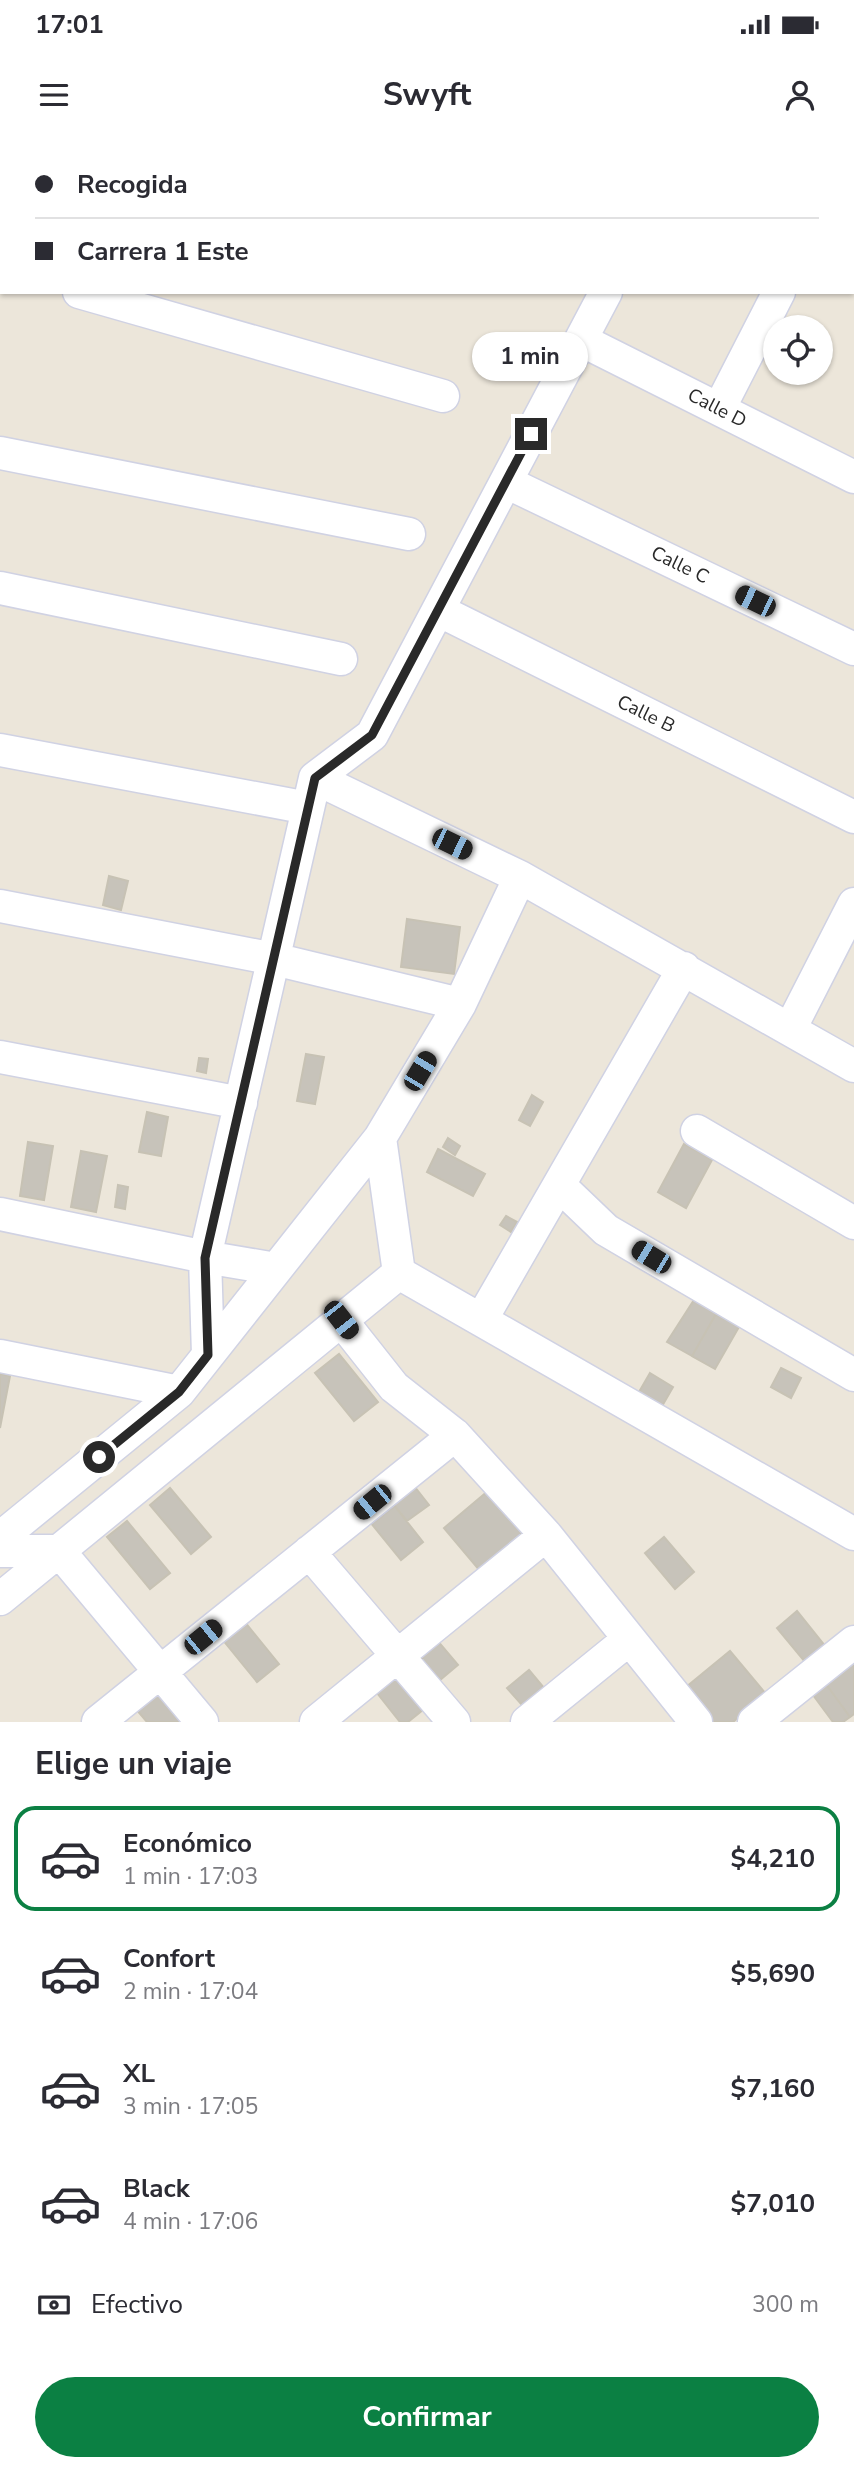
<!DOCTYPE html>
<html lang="es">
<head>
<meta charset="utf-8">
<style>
	:root { --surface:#fff; --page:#f7f7f7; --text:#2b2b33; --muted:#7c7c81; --line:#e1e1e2; --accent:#0b8043 }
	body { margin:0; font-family:"Nunito Sans",sans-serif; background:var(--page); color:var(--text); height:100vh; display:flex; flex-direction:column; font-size:26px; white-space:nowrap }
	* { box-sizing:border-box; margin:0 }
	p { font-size:23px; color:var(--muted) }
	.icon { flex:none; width:38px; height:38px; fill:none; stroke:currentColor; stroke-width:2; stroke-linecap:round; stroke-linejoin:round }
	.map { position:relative; height:1582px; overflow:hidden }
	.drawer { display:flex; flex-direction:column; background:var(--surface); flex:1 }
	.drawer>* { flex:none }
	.banner { position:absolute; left:0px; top:0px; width:854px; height:154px; box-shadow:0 2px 5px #0004; display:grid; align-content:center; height:154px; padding:0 35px; background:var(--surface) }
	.fabs { position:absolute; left:763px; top:175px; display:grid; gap:14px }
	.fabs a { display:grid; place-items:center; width:70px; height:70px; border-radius:50%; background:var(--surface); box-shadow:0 2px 5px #0004; font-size:35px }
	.end { position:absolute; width:32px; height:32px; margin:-16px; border:9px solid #292929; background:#fff; box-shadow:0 0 0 4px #fff }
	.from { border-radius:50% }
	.bubble { position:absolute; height:49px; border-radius:24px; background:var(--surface); box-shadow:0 2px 5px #0004; font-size:23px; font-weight:700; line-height:49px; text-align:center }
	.car { position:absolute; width:21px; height:42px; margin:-21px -10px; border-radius:9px; box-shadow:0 0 5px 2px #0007; background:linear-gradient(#222 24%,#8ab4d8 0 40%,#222 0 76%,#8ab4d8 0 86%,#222 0) }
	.banner b { display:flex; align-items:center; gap:24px; height:66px; font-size:26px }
	.banner b+b { border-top:2px solid var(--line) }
	.banner i { width:18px; height:18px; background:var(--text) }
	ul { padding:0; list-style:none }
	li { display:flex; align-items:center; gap:21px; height:105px; margin:0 14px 10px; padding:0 21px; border:4px solid transparent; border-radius:21px }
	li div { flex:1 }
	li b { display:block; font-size:26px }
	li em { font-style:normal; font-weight:700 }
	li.on { border-color:var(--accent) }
	li>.icon { width:63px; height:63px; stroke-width:1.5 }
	h2 { padding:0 35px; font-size:32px; line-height:84px }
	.pay { display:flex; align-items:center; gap:18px; height:77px; padding:0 35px; font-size:26px }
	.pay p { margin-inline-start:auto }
	.button { display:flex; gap:14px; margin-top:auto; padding:14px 35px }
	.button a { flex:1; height:80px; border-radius:42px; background:var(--accent); color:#fff; font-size:28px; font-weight:700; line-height:80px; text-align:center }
	.status { display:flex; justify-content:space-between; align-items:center; height:49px; padding:0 35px; background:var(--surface); direction:ltr }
	.status svg { height:19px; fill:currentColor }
	header { display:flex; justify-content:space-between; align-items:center; height:91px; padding:0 35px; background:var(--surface); font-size:32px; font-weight:700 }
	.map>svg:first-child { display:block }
</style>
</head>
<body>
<div class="status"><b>17:01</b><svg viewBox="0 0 49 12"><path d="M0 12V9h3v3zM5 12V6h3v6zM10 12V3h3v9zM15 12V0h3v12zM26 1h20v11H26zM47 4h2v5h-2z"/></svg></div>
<header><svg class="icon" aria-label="menu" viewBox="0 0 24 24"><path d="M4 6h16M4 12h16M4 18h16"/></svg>Swyft<svg class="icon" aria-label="person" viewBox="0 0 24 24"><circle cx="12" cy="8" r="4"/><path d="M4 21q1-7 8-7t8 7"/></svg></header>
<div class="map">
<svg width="854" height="1582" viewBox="0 0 854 1582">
	<rect width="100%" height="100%" fill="#ece6da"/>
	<path fill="#c7c3ba" stroke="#c7c2b4" stroke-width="2" d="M 109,736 L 128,741 L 121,770 L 103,765 Z
		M 407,779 L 460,787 L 454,834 L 401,827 Z
		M 306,914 L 324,917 L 315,964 L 297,961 Z
		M 199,918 L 208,919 L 206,933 L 197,931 Z
		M 532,955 L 543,962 L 530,986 L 519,980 Z
		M 147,972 L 168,977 L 161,1016 L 139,1012 Z
		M 448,998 L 460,1006 L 455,1015 L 443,1007 Z
		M 28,1002 L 53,1006 L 44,1060 L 20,1056 Z
		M 684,1004 L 712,1020 L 686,1068 L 658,1052 Z
		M 438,1009 L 485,1034 L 473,1056 L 427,1032 Z
		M 81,1011 L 107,1016 L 96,1072 L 71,1067 Z
		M 118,1045 L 128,1047 L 125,1069 L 115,1067 Z
		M 506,1076 L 517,1082 L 511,1092 L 500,1085 Z
		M 694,1160 L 716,1174 L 692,1216 L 667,1202 Z
		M 716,1174 L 739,1187 L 715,1229 L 692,1216 Z
		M 339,1214 L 378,1262 L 354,1281 L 315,1233 Z
		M 781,1228 L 801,1238 L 791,1258 L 771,1247 Z
		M 650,1233 L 673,1247 L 658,1273 L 635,1259 Z
		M 0,1234 L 10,1236 L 0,1288 Z
		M 411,1342 L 429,1365 L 407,1381 L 389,1359 Z
		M 170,1348 L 211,1397 L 191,1414 L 150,1365 Z
		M 488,1351 L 525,1395 L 481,1432 L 444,1388 Z
		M 389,1359 L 423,1402 L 401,1420 L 366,1377 Z
		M 127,1381 L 170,1433 L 150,1449 L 107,1397 Z
		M 664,1397 L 694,1432 L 675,1449 L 645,1413 Z
		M 797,1471 L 826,1507 L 806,1523 L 777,1488 Z
		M 244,1481 L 279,1524 L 257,1542 L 222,1499 Z
		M 436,1499 L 458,1525 L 440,1540 L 418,1514 Z
		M 730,1511 L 766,1554 L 733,1582 L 713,1582 L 685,1548 Z
		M 854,1516 L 854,1574 L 850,1577 L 823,1540 Z
		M 529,1530 L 544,1548 L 523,1566 L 507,1548 Z
		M 398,1537 L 424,1569 L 408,1582 L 400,1582 L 377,1553 Z
		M 823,1540 L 850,1577 L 843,1582 L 833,1582 L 810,1551 Z
		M 161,1548 L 189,1582 L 147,1582 L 136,1569 Z"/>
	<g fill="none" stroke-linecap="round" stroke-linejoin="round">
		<g stroke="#d0d2e3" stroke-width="35">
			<path id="minor" d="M 686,2 L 687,0
				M 852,10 L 854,6
				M 0,130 L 2,130
				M 79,152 L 443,256
				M 581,200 L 854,337
				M 719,269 L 779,152
				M 0,313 L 409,394
				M 506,342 L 854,509
				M 0,448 L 341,519
				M 438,470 L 854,677
				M 0,610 L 308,668
				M 315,638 L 520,737 L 854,926
				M 315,638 L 372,595 L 606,152
				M 0,766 L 274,819 L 460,864
				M 790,889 L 854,764
				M 0,917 L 241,963
				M 697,991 L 854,1083
				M 380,998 L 399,1133
				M 559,1045 L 606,1090 L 854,1235
				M 0,1074 L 205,1117 L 276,1129
				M 399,1133 L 854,1394
				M 341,1180 L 394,1247 L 455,1295 L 546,1395 L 696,1582
				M 481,1180 L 684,828
				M 208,1215 L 205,1117 L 315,638
				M 0,1216 L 179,1252
				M 0,1398 L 179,1252 L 380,998 L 460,864 L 520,737
				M 0,1411 L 59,1411 L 202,1582
				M 309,1412 L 454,1582
				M 0,1459 L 399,1133
				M 98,1582 L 455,1295
				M 316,1582 L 546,1395
				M 527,1582 L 628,1500
				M 754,1582 L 854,1502"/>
		</g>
		<use href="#minor" stroke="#fff" stroke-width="32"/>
	</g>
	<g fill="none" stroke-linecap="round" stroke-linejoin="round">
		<path stroke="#292929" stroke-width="9" d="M 99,1317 L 179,1252 L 208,1215 L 205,1118 L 315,638 L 372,595 L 531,294"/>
	</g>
	<g text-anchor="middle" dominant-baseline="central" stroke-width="6" stroke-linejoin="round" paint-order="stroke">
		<g font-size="19" fill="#292929" stroke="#fff">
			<text transform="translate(717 268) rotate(27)">Calle D</text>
			<text transform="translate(680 425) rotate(26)">Calle C</text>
			<text transform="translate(646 574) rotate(26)">Calle B</text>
		</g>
	</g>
</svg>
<div class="fabs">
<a><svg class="icon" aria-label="locate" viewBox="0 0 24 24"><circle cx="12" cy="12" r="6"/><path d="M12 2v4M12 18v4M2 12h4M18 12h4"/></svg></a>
</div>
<i class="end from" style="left:99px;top:1317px"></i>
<i class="end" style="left:531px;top:294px"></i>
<div class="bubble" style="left:472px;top:192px;width:116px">1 min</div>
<i class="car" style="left:755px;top:461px;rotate:296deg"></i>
<i class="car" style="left:452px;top:704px;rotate:116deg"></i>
<i class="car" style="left:420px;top:931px;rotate:31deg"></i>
<i class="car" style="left:651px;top:1117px;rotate:301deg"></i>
<i class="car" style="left:341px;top:1180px;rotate:142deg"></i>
<i class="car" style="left:372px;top:1362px;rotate:231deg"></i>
<i class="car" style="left:203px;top:1497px;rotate:51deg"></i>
<div class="banner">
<b><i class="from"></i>Recogida</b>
<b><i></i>Carrera 1 Este</b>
</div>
</div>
<section class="drawer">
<h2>Elige un viaje</h2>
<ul>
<li class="on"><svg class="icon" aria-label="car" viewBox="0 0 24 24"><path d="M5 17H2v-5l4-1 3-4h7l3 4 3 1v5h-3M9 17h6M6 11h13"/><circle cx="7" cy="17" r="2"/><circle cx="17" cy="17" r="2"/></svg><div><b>Económico</b><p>1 min · 17:03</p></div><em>$4,210</em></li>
<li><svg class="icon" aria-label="car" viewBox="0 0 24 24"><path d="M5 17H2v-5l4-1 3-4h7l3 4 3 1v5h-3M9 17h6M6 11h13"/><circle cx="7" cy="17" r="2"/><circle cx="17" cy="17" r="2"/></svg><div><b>Confort</b><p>2 min · 17:04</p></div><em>$5,690</em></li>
<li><svg class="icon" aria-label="car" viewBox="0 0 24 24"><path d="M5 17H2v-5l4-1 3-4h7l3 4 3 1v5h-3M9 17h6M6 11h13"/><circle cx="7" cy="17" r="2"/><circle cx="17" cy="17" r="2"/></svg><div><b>XL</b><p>3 min · 17:05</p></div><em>$7,160</em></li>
<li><svg class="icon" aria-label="car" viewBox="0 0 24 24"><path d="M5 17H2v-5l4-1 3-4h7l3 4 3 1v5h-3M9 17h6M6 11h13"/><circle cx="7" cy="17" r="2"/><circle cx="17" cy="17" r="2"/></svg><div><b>Black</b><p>4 min · 17:06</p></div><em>$7,010</em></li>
</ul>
<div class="pay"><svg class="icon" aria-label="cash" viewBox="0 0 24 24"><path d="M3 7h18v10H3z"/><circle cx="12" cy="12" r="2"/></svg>Efectivo<p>300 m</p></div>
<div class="button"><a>Confirmar</a></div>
</section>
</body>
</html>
